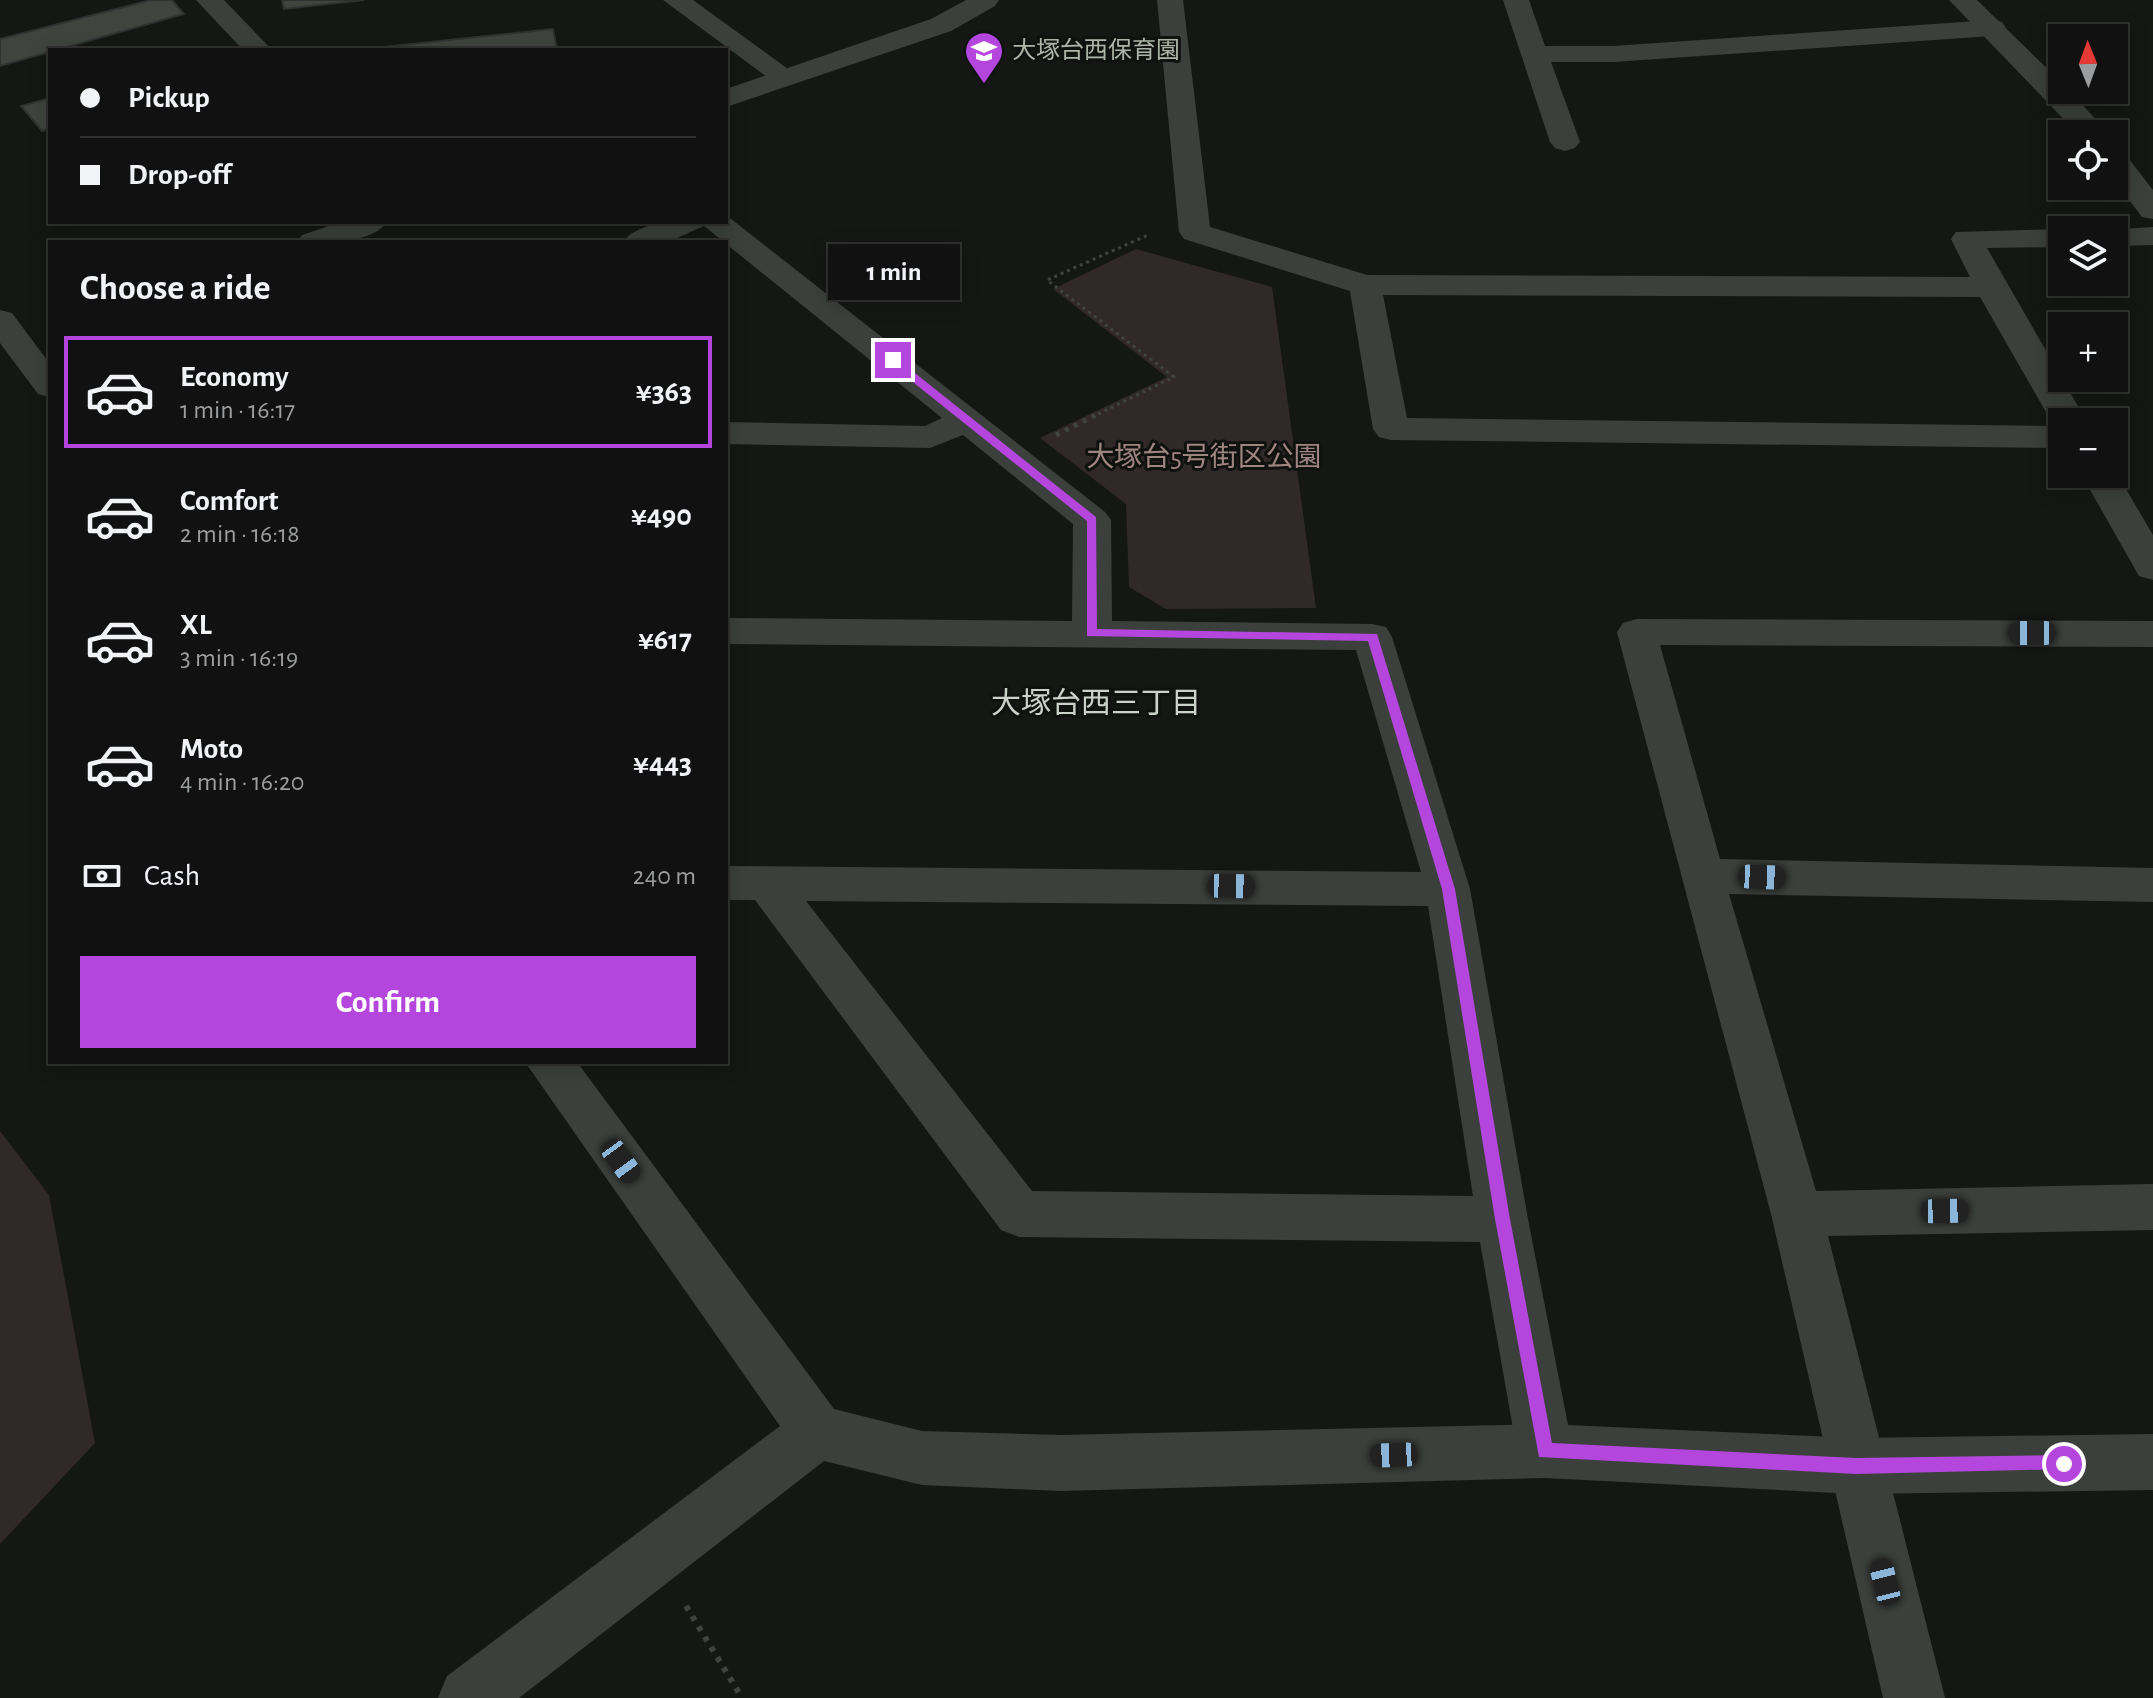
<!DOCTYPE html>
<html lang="en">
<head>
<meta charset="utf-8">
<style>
	:root { --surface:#101110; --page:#1e1f1e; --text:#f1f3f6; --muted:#9c9d9f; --line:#303130; --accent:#b446de }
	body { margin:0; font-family:"Alegreya Sans","Noto Sans JP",sans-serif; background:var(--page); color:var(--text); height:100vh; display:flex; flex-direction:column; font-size:30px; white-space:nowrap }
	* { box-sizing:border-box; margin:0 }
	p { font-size:26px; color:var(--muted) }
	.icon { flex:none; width:44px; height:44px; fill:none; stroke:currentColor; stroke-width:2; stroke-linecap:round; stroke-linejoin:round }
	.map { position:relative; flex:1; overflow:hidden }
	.panel { position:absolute; left:48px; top:240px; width:680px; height:824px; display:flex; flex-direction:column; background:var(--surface); border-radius:0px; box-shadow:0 4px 20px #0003,0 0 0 2px var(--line) }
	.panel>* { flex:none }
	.top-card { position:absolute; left:48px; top:48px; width:680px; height:176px; border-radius:0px; box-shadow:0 4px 20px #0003,0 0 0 2px var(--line); display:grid; align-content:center; height:176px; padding:0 32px; background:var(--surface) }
	.needle { width:52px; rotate:359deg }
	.buttons { position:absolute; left:2048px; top:24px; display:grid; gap:16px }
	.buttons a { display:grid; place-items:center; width:80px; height:80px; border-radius:0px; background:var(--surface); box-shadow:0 4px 20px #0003,0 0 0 2px var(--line); font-size:40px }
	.end { position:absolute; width:36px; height:36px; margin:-18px; border:10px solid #b446de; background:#fff; box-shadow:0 0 0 4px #fff }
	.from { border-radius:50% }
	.bubble { position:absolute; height:56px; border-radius:0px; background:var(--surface); box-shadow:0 4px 20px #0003,0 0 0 2px var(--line); font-size:26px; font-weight:700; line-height:56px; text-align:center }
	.car { position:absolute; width:24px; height:48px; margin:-24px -12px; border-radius:10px; box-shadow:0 0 6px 2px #0007; background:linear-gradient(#222 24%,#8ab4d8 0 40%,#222 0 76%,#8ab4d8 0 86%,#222 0) }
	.top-card b { display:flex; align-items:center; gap:28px; height:76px; font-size:30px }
	.top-card b+b { border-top:2px solid var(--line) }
	.top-card i { width:20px; height:20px; background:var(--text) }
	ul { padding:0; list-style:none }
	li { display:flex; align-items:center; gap:24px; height:112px; margin:0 16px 12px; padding:0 16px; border:4px solid transparent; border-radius:0px }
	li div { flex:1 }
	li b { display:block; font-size:30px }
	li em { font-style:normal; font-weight:700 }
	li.current { border-color:var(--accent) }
	li>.icon { width:72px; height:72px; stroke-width:1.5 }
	h2 { padding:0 32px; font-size:36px; line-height:96px }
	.pay { display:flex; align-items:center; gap:20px; height:88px; padding:0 32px; font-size:30px }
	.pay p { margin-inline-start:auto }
	.cta { display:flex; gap:16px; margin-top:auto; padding:16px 32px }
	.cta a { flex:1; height:92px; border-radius:0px; background:var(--accent); color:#fff; font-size:32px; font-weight:700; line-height:92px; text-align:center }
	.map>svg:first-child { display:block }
</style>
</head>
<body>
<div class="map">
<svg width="2153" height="1698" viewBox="0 0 2153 1698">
	<rect width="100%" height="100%" fill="#151715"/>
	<path fill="#302928" d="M 1136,249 L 1272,287 L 1316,608 L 1166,609 L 1129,587 L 1126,504 L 1040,438 L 1167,377 L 1053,289 Z
		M 0,1131 L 49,1195 L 95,1443 L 0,1544 Z"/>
	<path fill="#40443f" stroke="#2f3230" stroke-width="2" d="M 151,0 L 172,0 L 184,14 L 0,66 L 0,39 Z
		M 282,0 L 364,0 L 284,9 Z
		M 553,29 L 557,50 L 355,50 Z
		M 50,98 L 50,128 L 42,131 L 21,106 Z"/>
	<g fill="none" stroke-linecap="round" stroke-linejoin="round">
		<path stroke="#40443f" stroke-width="3" stroke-dasharray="3 4" stroke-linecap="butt" d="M 1092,417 L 1174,377 L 1047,280 L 1148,235"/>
		<path stroke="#40443f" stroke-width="5" stroke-dasharray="4 6" stroke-linecap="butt" d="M 1056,435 L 1096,415"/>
		<path stroke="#40443f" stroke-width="6" stroke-dasharray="5 7" stroke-linecap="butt" d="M 686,1606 L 742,1698"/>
		<path fill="#3c403c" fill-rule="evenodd" d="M 196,0 L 224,0 L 272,50 L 243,50 Z
			M 663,0 L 693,0 L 799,77 L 795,83 L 785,85 L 775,83 Z
			M 1157,0 L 1183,0 L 1210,227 L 1367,275 L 1970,277 L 1951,239 L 1956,232 L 2062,229 L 2068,230 L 2062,230 L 2062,247 L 1987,248 L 2087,422 L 2062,422 L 2062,448 L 1391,440 L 1379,437 L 1373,429 L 1350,291 L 1184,239 L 1179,232 ZM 1383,295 L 1980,297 L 2054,426 L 1407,418 Z
			M 1503,0 L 1529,0 L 1545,46 L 1613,46 L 1992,20 L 2002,22 L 2006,28 L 2002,34 L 1992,36 L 1613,62 L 1551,62 L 1580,142 L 1575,148 L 1565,151 L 1555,148 L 1550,142 Z
			M 726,215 L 1105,512 L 1111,520 L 1112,621 L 1372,624 L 1386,627 L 1392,637 L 1470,889 L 1528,1219 L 1573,1451 L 1565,1470 L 1545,1478 L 1525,1470 L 1517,1451 L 1480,1242 L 1019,1237 L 1001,1230 L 755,900 L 726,900 L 726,866 L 1421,872 L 1356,650 L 726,644 L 726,618 L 1072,621 L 1073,524 L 963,435 L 930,448 L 726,444 L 726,422 L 925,426 L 942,418 L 704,226 L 668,242 L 623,242 C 641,216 698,222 726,222 ZM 806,901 L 1428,906 L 1473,1196 L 1032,1191 Z
			M 2153,227 L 2153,245 L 2114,246 L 2114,230 L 2104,230 Z
			M 2114,469 L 2153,535 L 2153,580 L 2139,576 L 2081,474 L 2114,474 Z
			M 1637,619 L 2153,621 L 2153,647 L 1660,645 L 1720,859 L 2153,868 L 2153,902 L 1729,894 L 1816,1191 L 2153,1184 L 2153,1230 L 1828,1236 L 1945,1698 L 1883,1698 L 1771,1214 L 1617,632 L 1623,623 Z"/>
		<path fill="#3c403c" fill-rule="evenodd" d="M 966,0 L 999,0 L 995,6 L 951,31 L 726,107 L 726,89 L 931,19 Z
			M 1949,0 L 1977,0 L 2062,83 L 2062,90 L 2069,90 L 2109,134 L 2078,134 Z
			M 2114,151 L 2125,154 L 2153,190 L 2153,219 L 2142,217 L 2114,180 Z
			M 341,222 L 387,222 C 371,245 322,242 297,242 L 302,235 Z
			M 0,310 L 12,313 L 50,364 L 50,397 L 38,394 L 0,343 Z
			M 525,1062 L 577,1062 L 834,1409 L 922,1431 L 1061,1435 L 1545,1424 L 1856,1438 L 2153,1434 L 2153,1490 L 1856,1494 L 1545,1478 L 1061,1491 L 922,1485 L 824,1461 L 519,1698 L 438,1698 L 447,1676 L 780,1426 Z"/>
	</g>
	<path fill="#b446de" d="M 889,358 L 896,358 L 1096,517 L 1097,629 L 1377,634 L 1455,889 L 1510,1219 L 1552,1443 L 1856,1458 L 2064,1455 L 2070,1458 L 2072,1464 L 2070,1469 L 1856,1474 L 1539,1457 L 1495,1219 L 1442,889 L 1368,641 L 1087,636 L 1087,521 L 889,363 Z"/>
	<defs>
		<g id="school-pin" transform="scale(2)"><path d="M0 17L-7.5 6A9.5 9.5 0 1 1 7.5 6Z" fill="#b446de" stroke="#101210"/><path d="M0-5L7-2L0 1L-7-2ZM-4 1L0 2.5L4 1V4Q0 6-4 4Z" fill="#fff"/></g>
	</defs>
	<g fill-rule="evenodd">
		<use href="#school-pin" x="984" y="51"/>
	</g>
	<g text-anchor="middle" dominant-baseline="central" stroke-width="6" stroke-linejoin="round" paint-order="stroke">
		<g font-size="24" fill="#acb5a8" stroke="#101210" text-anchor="start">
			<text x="1012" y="51">大塚台西保育園</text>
		</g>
		<g font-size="28" fill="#9e8581" stroke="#101210">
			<text x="1204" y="458">大塚台5号街区公園</text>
		</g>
		<g font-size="30" fill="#cbd2c9" stroke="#101210">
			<text x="1096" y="704">大塚台西三丁目</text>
		</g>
	</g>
</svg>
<div class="buttons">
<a><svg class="needle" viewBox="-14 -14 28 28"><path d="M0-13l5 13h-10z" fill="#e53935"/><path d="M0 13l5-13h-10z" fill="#9c9d9f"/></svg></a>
<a><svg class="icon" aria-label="locate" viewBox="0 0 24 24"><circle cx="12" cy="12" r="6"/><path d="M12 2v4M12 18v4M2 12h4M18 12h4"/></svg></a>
<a><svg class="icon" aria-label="layers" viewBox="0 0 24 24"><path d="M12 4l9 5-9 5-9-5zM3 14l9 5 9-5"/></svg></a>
<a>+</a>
<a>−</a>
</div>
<i class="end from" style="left:2064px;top:1464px"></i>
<i class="end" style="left:893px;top:360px"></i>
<div class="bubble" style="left:828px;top:244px;width:132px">1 min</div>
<i class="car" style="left:2032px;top:633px;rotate:270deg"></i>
<i class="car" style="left:1762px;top:877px;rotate:92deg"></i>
<i class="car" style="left:1231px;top:886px;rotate:91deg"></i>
<i class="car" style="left:621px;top:1161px;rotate:144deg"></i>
<i class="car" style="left:1945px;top:1211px;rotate:89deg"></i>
<i class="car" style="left:1394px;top:1455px;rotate:268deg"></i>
<i class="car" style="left:1885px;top:1582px;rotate:346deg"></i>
<div class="top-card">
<b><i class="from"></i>Pickup</b>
<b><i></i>Drop-off</b>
</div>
<section class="panel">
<h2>Choose a ride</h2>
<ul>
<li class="current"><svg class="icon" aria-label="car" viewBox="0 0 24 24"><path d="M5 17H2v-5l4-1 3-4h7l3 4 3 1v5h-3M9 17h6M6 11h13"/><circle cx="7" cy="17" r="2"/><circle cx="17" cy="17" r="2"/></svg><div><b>Economy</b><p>1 min · 16:17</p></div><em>¥363</em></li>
<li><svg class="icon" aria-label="car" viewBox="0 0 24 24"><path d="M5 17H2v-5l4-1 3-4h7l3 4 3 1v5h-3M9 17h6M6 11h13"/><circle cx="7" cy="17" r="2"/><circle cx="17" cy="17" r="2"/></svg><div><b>Comfort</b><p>2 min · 16:18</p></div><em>¥490</em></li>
<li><svg class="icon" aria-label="car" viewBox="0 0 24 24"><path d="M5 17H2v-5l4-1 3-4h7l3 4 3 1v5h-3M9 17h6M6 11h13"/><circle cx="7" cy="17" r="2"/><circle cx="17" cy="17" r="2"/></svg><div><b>XL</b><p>3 min · 16:19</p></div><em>¥617</em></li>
<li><svg class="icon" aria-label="car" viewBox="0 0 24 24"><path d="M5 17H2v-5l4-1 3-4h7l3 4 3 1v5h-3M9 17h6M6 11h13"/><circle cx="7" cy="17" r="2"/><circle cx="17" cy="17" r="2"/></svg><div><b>Moto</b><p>4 min · 16:20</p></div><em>¥443</em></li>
</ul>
<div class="pay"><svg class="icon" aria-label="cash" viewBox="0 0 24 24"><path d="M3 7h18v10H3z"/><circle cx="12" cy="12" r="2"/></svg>Cash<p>240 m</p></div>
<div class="cta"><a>Confirm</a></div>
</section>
</div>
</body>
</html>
